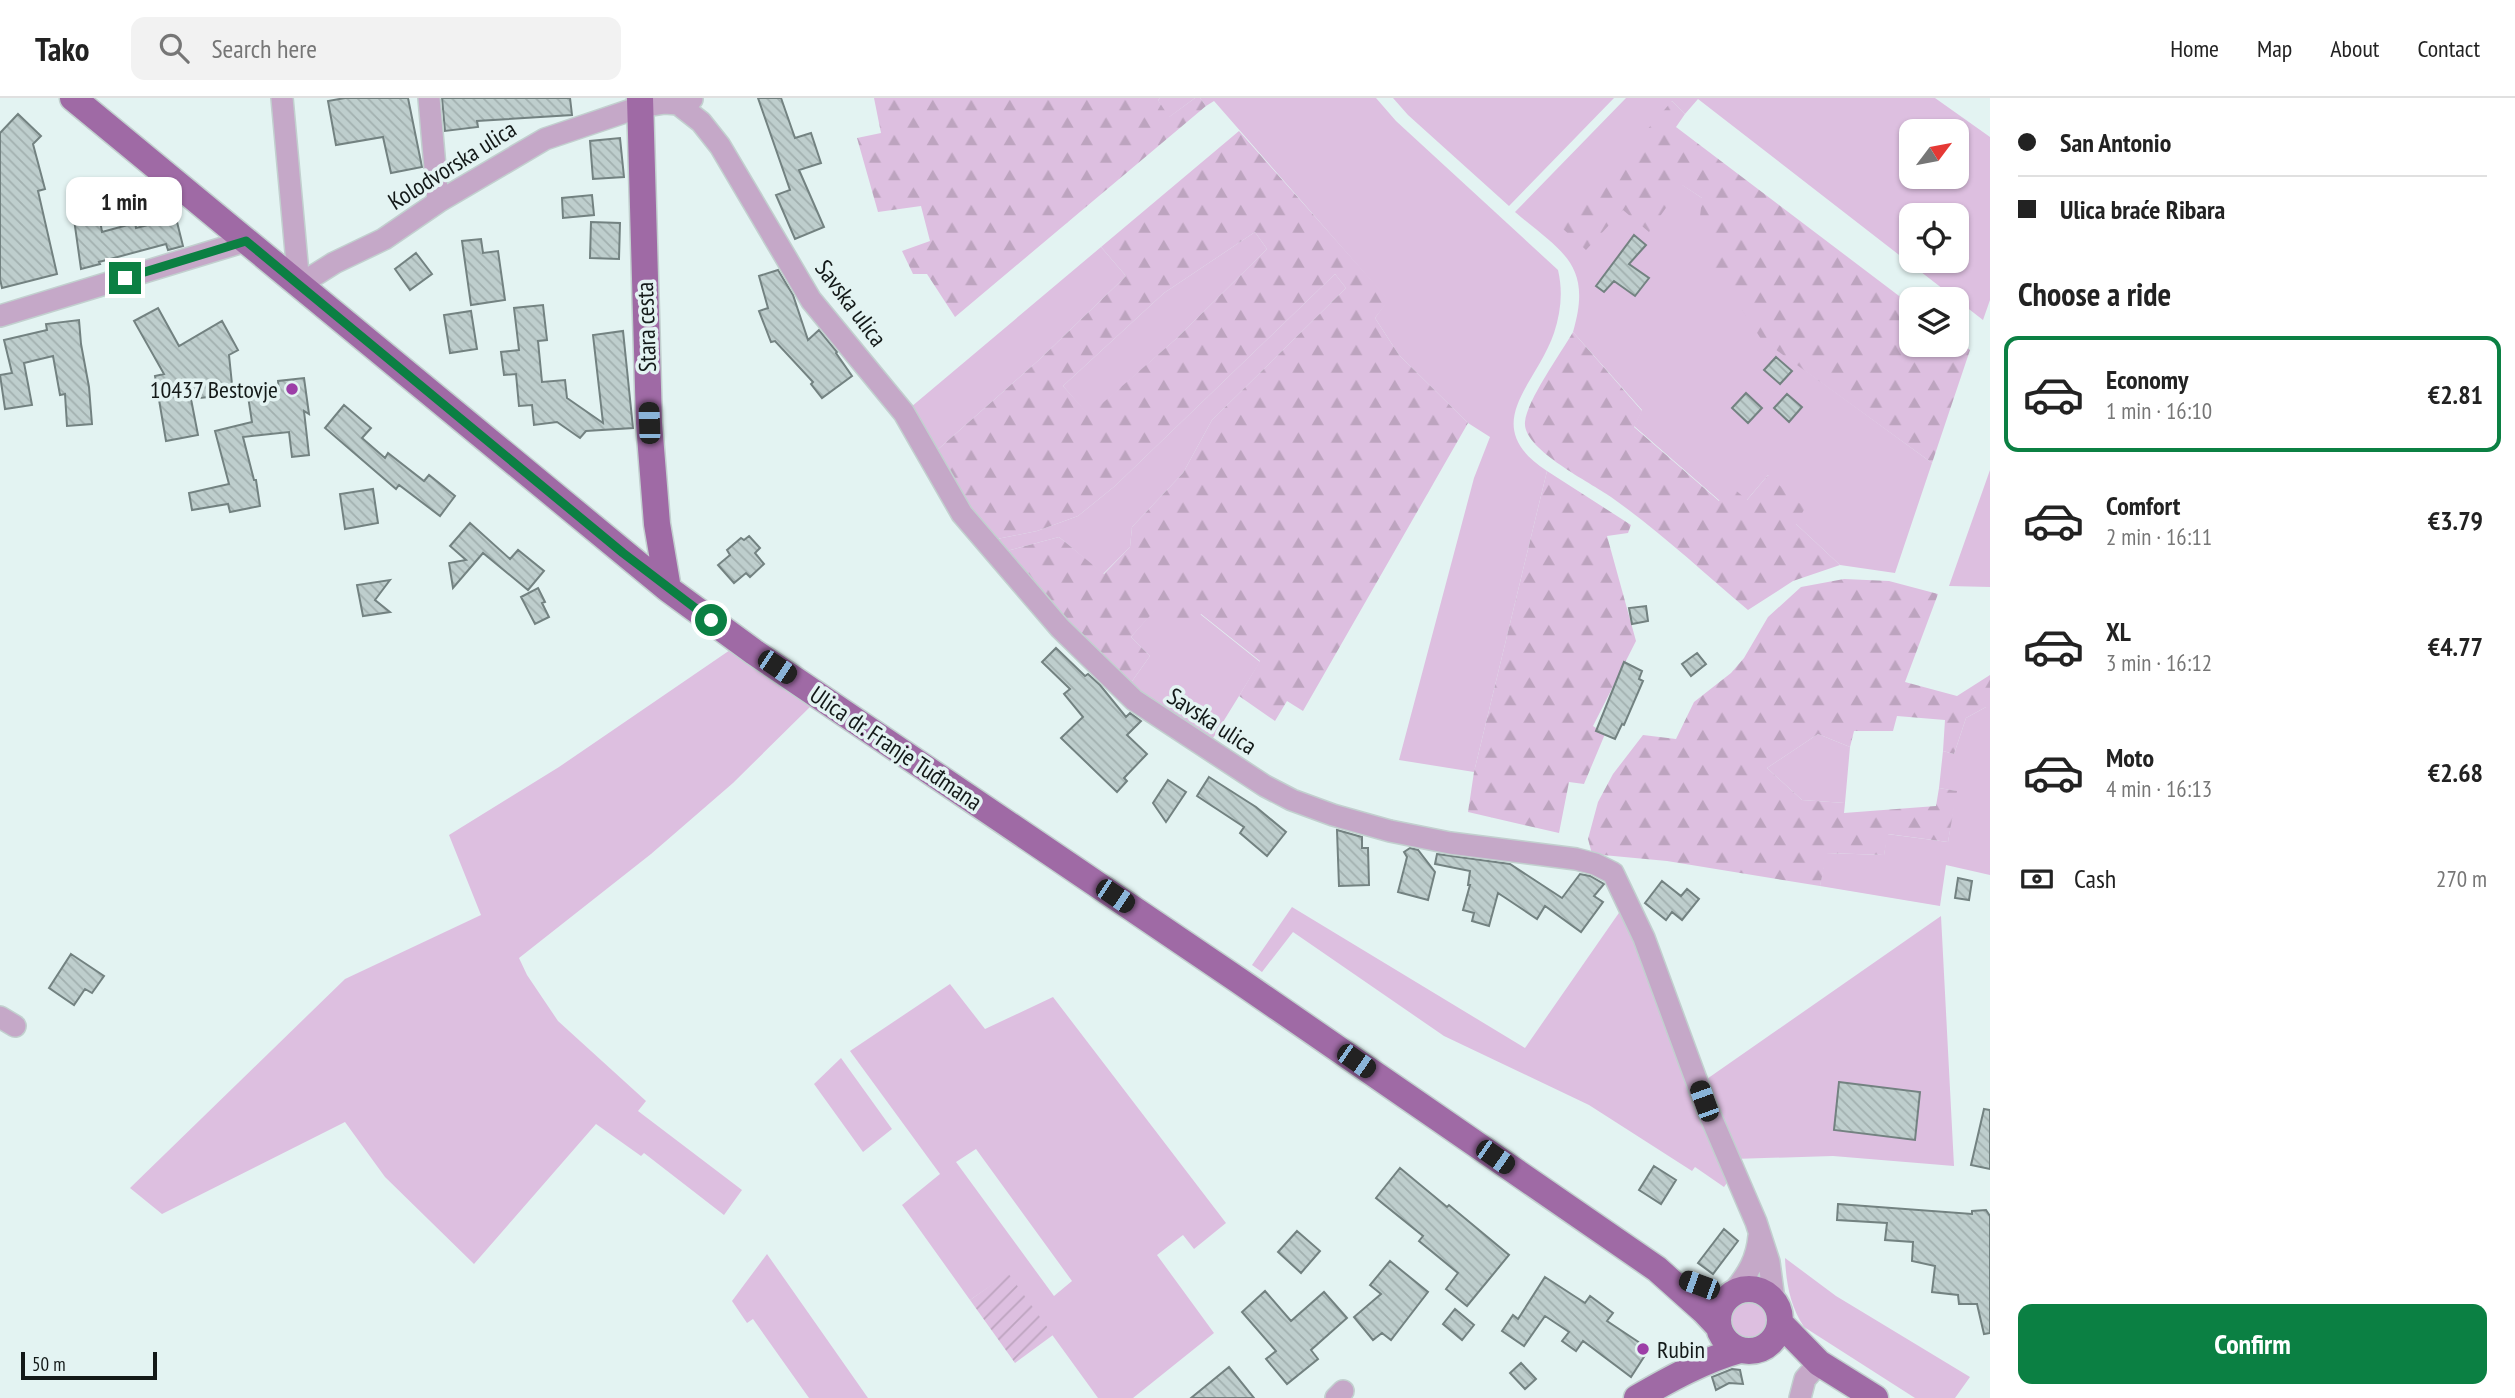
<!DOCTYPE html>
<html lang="en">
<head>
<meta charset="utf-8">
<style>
	:root { --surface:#fff; --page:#f2f2f2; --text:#222; --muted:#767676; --line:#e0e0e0; --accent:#0b8043 }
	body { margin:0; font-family:"PT Sans Narrow",sans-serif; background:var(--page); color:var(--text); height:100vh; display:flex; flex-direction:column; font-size:26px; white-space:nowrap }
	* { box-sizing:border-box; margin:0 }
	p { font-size:23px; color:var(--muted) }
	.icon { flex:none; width:38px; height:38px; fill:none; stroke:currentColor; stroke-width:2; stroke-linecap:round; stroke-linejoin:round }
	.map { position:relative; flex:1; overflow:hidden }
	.drawer { display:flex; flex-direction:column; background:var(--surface); width:525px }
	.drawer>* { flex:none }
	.guide { display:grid; align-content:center; height:154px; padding:0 28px; background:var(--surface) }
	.needle { width:46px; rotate:58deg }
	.controls { position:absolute; left:1899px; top:21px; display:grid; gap:14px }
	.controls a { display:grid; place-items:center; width:70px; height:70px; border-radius:14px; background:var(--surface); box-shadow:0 2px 5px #0004; font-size:35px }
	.scale { position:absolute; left:21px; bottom:18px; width:136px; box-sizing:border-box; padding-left:7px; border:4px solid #131918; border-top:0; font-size:19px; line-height:24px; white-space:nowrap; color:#131918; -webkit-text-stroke:5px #e3f3f2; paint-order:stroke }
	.end { position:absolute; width:32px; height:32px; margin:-16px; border:9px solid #0b8043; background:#fff; box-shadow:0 0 0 4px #fff }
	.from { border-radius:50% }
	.bubble { position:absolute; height:49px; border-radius:14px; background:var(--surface); box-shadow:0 2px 5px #0004; font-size:23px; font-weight:600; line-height:49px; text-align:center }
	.car { position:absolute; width:21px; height:42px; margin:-21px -10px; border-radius:9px; box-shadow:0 0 5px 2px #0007; background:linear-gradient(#222 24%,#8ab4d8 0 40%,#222 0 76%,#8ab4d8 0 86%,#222 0) }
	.guide b { display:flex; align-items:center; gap:24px; height:66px; font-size:26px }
	.guide b+b { border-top:2px solid var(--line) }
	.guide i { width:18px; height:18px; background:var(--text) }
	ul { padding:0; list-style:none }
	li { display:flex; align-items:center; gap:21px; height:116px; margin:0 14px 10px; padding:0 14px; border:4px solid transparent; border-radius:14px }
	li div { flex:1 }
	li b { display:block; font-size:26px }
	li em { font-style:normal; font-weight:600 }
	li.on { border-color:var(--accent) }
	li>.icon { width:63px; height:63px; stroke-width:1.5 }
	h2 { padding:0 28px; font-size:32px; line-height:84px }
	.pay { display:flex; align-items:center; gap:18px; height:77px; padding:0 28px; font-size:26px }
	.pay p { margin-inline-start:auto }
	.button { display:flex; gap:14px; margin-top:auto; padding:14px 28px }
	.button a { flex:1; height:80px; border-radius:14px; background:var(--accent); color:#fff; font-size:28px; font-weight:600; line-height:80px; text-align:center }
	header { display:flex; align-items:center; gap:42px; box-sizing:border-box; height:98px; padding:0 35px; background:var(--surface); border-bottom:2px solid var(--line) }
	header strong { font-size:33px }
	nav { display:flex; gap:38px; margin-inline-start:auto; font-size:24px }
	.search { width:490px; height:63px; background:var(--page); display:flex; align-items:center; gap:18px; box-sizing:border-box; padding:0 24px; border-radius:14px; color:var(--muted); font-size:26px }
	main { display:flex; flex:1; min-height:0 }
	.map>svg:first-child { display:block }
</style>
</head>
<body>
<header>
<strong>Tako</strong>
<div class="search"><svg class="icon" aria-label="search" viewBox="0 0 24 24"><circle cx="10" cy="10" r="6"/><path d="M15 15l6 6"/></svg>Search here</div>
<nav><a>Home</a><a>Map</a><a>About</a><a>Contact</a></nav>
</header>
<main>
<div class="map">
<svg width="1990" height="1300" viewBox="0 0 1990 1300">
	<defs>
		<pattern id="forest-firs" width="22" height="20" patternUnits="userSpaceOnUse" patternTransform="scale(1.75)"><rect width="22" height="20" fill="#ddbfe0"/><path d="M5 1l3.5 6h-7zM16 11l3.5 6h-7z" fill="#bda4bf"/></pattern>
		<pattern id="garden-furrows" width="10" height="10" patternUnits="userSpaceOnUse" patternTransform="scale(1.75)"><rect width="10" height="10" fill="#ddbfe0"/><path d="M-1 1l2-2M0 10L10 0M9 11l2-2" fill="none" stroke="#bda4bf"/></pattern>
		<pattern id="building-back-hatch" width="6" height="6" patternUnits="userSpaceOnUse" patternTransform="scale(1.75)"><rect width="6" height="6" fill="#bececd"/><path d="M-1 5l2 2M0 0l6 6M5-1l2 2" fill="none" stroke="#a2b0af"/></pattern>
	</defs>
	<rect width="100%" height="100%" fill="#e3f3f2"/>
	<path fill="#ddbfe0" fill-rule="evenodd" d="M 1160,0 L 1195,0 L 1168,20 L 1158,2 Z
		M 1200,0 L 1376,0 L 1396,23 L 1558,172 C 1563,193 1561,214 1554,235 C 1536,288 1477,327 1547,373 L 1474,674 L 1399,662 L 1474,380 L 1490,339 L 1468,325 L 1399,257 L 1375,220 L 1388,202 L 1214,3 L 1206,8 Z
		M 1393,0 L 1614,0 L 1509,108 L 1408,17 Z
		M 1626,0 L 1935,0 L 1990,39 L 1990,202 L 1983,222 L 1698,1 L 1685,16 L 1672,3 L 1623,112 L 1681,86 L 1702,100 L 1761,240 L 1932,365 L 1895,475 L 1840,467 L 1796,426 L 1768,377 L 1746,403 L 1720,403 L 1634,328 L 1642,312 L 1573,234 C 1593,166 1562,154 1515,114 ZM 1911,33 L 1956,33 L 1956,79 L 1911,79 ZM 1911,117 L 1956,117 L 1956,163 L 1911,163 Z
		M 1255,134 L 1267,151 L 1177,240 L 1089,318 L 1063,288 L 1164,195 Z
		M 1101,149 L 1126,178 L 1040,261 L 935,354 L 911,309 Z
		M 1335,176 L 1346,190 L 1212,322 L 1183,375 L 1132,429 L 1130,449 L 1103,476 L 1059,439 L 1003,454 L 992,442 L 1037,433 L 1078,418 L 1115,388 Z
		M 1990,372 L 1990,489 L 1949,488 Z
		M 1157,509 L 1200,516 L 1260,564 L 1210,645 L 1130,586 L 1150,558 L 1131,539 Z
		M 733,550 L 813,606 L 733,685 L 651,756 L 519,860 L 527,877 L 558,923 L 646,1003 L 638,1013 L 742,1092 L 724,1117 L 644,1055 L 641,1058 L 596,1026 L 474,1166 L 385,1079 L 345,1024 L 162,1116 L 130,1090 L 345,881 L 481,817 L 449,737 L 559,669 Z
		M 1986,609 L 1990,609 L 1990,777 L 1946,767 L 1940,808 L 1820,788 L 1826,755 L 1884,757 L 1887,736 L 1948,744 L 1956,693 L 1939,690 L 1943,653 L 1954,656 L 1966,620 Z
		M 1818,636 L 1850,649 L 1845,705 L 1802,702 L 1767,670 Z
		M 1292,809 L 1525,950 L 1623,809 L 1729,1082 L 1724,1089 L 1695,1069 L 1692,1073 L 1589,1007 L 1444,938 L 1293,834 L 1262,874 L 1252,867 Z
		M 1941,818 L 1954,1068 L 1833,1058 L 1733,1061 L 1704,983 Z
		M 950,886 L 985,931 L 1053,899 L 1226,1125 L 1194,1151 L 1183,1137 L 1157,1157 L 1214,1235 L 1133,1300 L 1098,1300 L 1008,1176 L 970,1202 L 902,1107 L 940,1076 L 850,953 ZM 976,1051 L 1072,1183 L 1054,1198 L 956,1064 Z
		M 841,960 L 892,1031 L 863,1054 L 814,986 Z
		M 767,1156 L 868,1300 L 809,1300 L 753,1221 L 747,1225 L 732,1203 Z
		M 1785,1160 L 1836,1198 L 1970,1279 L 1955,1300 L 1915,1300 L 1804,1229 C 1790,1208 1786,1184 1785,1160 Z
		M1727 1222a21 21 0 1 1 42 0a21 21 0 1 1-42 0Z"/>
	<path fill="url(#forest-firs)" fill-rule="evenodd" d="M 874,0 L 1160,0 L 1158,2 L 1169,19 L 1195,0 L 1200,0 L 1206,8 L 955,219 L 927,176 L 913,176 L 902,153 L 930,143 L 921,108 L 878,114 L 857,40 L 881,35 Z
		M 1672,3 L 1685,16 L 1676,29 L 1911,207 L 1911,247 L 1956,247 L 1957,242 L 1970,252 L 1932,365 L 1761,241 L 1715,170 L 1700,119 L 1702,100 L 1682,87 L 1649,134 L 1623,112 L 1586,152 L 1562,130 Z
		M 1239,33 L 1389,202 L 1375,220 L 1399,257 L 1468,325 L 1303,613 L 1287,603 L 1275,623 L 1239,598 L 1260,563 L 1201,516 L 1187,534 L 1157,510 L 1131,539 L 1150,558 L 1130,586 L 1106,566 L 1003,454 L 1059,439 L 1104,476 L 1130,449 L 1132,429 L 1183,375 L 1212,322 L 1346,190 L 1335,176 L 1115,388 L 1078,418 L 1037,433 L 992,442 L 967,412 L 935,354 L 1040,261 L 1126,178 L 1101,149 ZM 1255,134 L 1267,151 L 1177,240 L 1089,317 L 1063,288 L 1164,195 Z
		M 1573,234 L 1642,313 L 1634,329 L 1719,403 L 1732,389 L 1747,402 L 1768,377 L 1805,410 L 1796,426 L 1840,467 L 1793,483 L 1748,512 C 1703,474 1659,433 1611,399 C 1590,384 1522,351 1525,324 C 1527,302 1561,255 1573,234 Z
		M 1547,373 L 1631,427 L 1628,435 L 1607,438 L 1636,543 L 1593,628 L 1605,636 L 1584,686 L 1569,684 L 1559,735 L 1468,714 L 1474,674 Z
		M 1844,481 L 1889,483 L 1938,496 L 1905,584 L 1957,598 L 1990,577 L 1990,609 L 1986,609 L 1966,620 L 1954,656 L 1943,653 L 1945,622 L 1897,618 L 1893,633 L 1854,633 L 1850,649 L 1818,636 L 1767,670 L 1802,702 L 1845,705 L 1844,715 L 1936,708 L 1939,690 L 1957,693 L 1948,744 L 1888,736 L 1884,757 L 1827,755 L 1820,788 L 1667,763 L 1592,756 L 1588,741 L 1598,704 L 1613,676 L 1643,637 L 1676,641 L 1694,604 L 1731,575 L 1744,560 L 1768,519 L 1801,489 Z"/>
	<path fill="url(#garden-furrows)" d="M 1008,1175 L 1053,1237 L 1015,1265 L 970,1202 Z"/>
	<path fill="url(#building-back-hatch)" stroke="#738281" stroke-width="2" d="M 345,0 L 408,0 L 422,69 L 391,75 L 383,39 L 336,47 L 328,3 Z
		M 442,0 L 570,0 L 572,17 L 477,23 L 478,29 L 445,33 Z
		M 758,0 L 781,0 L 795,40 L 811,35 L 821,65 L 799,72 L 824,129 L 795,141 L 776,97 L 790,92 Z
		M 18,16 L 41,38 L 33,46 L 45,91 L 38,93 L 57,176 L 2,190 L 0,181 L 0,35 Z
		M 620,40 L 624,79 L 593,81 L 590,43 Z
		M 592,97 L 594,117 L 563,120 L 562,100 Z
		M 98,111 L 102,134 L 135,125 L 136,130 L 176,120 L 183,148 L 168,152 L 166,146 L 99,164 L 100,166 L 81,171 L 73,114 Z
		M 591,124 L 620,125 L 619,161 L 590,160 Z
		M 1634,137 L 1646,147 L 1629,166 L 1649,180 L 1635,198 L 1614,183 L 1604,194 L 1596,188 Z
		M 481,141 L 483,155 L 498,153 L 505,202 L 471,207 L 462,143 Z
		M 416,155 L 432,176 L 410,192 L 395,171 Z
		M 778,172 L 793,197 L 808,242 L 819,232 L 837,254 L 836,255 L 852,278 L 822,300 L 811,286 L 813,284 L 775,243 L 771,244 L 759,213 L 768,210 L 759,178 Z
		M 543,207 L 547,242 L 538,243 L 542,284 L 565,282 L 567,300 L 603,325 L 593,237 L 623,233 L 633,330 L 586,333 L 580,340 L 557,324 L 534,327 L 532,307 L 519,308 L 516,276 L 504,277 L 501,254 L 519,252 L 514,210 Z
		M 158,210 L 179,248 L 222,223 L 238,252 L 229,257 L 233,296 L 191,301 L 198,337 L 166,343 L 155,278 L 164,276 L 134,223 Z
		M 471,213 L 477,251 L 450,255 L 444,217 Z
		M 79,222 L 81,246 L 89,289 L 92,326 L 67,328 L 65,296 L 60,297 L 53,258 L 24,265 L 32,307 L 5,311 L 0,277 L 12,275 L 4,242 L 47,232 L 46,226 Z
		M 1776,259 L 1792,273 L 1780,286 L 1764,272 Z
		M 304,280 L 309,316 L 304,313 L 309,357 L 292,359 L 289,334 L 243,339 L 254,382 L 256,382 L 260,408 L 230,414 L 228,406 L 192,412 L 189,395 L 229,386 L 215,333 L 252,324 L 248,298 L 279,294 L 278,283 Z
		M 1746,295 L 1762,310 L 1748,325 L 1732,310 Z
		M 1787,296 L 1802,309 L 1789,324 L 1774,310 Z
		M 344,307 L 371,330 L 362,340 L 385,360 L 388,355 L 424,383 L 429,377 L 455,398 L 440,418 L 399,387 L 396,391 L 325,330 Z
		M 373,391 L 378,425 L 345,431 L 340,396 Z
		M 470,425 L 510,461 L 518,452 L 544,473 L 528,492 L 483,455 L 453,490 L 449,465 L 466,462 L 450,448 Z
		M 749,438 L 760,450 L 755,455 L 764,466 L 750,479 L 746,475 L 734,485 L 718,467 L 730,457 L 727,452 L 741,440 L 744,442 Z
		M 390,482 L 375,502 L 390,514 L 363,518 L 357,487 Z
		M 538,490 L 545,504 L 542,505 L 549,519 L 535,526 L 521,499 Z
		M 1646,508 L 1648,523 L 1632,526 L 1629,510 Z
		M 1056,550 L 1085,578 L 1088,576 L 1100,587 L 1126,619 L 1130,615 L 1141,623 L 1127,637 L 1147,656 L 1124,680 L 1127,683 L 1117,694 L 1061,640 L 1083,619 L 1064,596 L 1070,591 L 1042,564 Z
		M 1697,555 L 1706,566 L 1691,578 L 1682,566 Z
		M 1624,564 L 1642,573 L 1639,581 L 1643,583 L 1624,627 L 1622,626 L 1615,641 L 1596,633 Z
		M 1209,679 L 1256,709 L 1286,734 L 1267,758 L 1240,735 L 1244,729 L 1197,698 Z
		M 1168,682 L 1186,694 L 1166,724 L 1153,705 Z
		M 1337,732 L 1362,739 L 1362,750 L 1368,750 L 1369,787 L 1339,788 Z
		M 1410,750 L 1418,752 L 1435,774 L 1428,802 L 1398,794 L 1407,759 L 1404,754 Z
		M 1437,756 L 1510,766 L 1562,800 L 1580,776 L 1590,778 L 1604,786 L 1594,798 L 1603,804 L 1581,834 L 1545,808 L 1537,821 L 1498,795 L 1489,828 L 1472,823 L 1474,815 L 1463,812 L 1470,787 L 1468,787 L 1470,773 L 1435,766 Z
		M 1958,780 L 1972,783 L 1969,802 L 1955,800 Z
		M 1662,783 L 1681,798 L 1687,791 L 1699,801 L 1682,822 L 1672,814 L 1666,822 L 1645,805 Z
		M 71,856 L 104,878 L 92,895 L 85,891 L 74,907 L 49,890 Z
		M 1839,984 L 1920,994 L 1915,1042 L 1834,1032 Z
		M 1984,1011 L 1990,1012 L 1990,1071 L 1971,1067 Z
		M 1654,1068 L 1676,1082 L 1661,1106 L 1639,1092 Z
		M 1400,1070 L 1447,1109 L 1449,1107 L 1509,1157 L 1467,1208 L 1446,1191 L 1458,1175 L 1419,1143 L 1423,1138 L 1376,1100 Z
		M 1838,1106 L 1972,1116 L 1972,1113 L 1986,1112 L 1990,1118 L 1990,1235 L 1984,1236 L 1977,1206 L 1959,1206 L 1958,1197 L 1932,1194 L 1935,1168 L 1912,1163 L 1913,1144 L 1885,1142 L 1887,1125 L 1837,1122 Z
		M 1724,1131 L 1738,1143 L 1713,1176 L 1698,1165 Z
		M 1297,1133 L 1320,1153 L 1301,1175 L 1278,1154 Z
		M 1390,1163 L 1428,1194 L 1391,1242 L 1382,1235 L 1373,1242 L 1354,1219 L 1381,1196 L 1370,1187 Z
		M 1545,1179 L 1585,1205 L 1590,1198 L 1613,1215 L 1607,1223 L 1649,1251 L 1631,1279 L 1583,1243 L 1576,1253 L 1562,1243 L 1569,1234 L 1545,1218 L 1524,1248 L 1502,1233 L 1513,1217 L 1518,1221 Z
		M 1265,1193 L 1291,1223 L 1324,1194 L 1347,1220 L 1311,1252 L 1318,1261 L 1287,1286 L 1266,1261 L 1276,1253 L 1242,1214 Z
		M 1455,1211 L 1474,1227 L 1462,1242 L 1443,1226 Z
		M 1521,1265 L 1536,1281 L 1525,1291 L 1510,1275 Z
		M 1229,1269 L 1254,1300 L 1191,1300 Z
		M 1732,1271 L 1740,1272 L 1743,1286 L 1729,1285 L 1716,1292 L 1712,1279 Z"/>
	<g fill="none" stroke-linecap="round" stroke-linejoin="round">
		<g stroke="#c2d0cf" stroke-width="24">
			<path id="minor" d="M 282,0 L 299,187 L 334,165 L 384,141 L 438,104 L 545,41 L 640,9 L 665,5 L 678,6 L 692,1
				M 429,0 L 438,104
				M 678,6 L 701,24 L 720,48 L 811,202 L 904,315 L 962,416 L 1060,530 L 1134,602 L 1265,688 L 1292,702 L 1333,717 L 1390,733 L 1450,745 L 1576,761 L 1595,766 L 1613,775 L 1644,840 L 1704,1003 L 1756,1124 L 1769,1164 L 1774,1202
				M 0,218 L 246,143
				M 0,919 L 15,928
				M 1734,1193 C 1748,1176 1757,1161 1759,1138
				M 1336,1300 L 1343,1293
				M 1800,1300 L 1805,1281 L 1819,1265"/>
		</g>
		<g stroke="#c2d0cf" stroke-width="29">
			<path id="major" d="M 73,0 L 668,491 L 754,554 L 1238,882 L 1657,1171 L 1704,1213 L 1718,1228
				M 640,0 L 649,325 L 657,426 L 668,491
				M1718 1222a31 31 0 1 1 62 0a31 31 0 1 1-62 0Z
				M 1780,1225 L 1819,1265 L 1875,1300
				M 1637,1300 C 1670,1281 1704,1262 1740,1252"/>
		</g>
		<use href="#minor" stroke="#c5a8c8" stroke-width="21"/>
		<use href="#major" stroke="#9f6aa5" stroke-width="26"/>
	</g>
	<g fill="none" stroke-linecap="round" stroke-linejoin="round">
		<path stroke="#0b8043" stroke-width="9" d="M 125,180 L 246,143 L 623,455 L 711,522"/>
	</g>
	<g fill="#9c3ea7" stroke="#e3f3f2" stroke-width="2.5">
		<circle cx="292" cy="291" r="7"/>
		<circle cx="1643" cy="1251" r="7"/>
	</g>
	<g text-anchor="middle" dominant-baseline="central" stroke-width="7" stroke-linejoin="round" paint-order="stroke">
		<g font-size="24" fill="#131918" stroke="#e3f3f2">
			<text transform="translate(452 67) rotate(-32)">Kolodvorska ulica</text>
			<text transform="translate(851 205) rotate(53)">Savska ulica</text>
			<text transform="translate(646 229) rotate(-92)">Stara cesta</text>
			<text transform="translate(1212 623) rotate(33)">Savska ulica</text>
			<text transform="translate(896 650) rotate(34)">Ulica dr. Franje Tuđmana</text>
		</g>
		<g font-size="24" fill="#131918" stroke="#e3f3f2" text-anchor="end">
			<text x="278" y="291">10437 Bestovje</text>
			<text x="1657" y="1251" text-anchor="start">Rubin</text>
		</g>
	</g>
</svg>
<div class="controls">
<a><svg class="needle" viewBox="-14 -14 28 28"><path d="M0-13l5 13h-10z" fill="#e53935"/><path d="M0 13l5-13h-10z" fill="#767676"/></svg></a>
<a><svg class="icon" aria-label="locate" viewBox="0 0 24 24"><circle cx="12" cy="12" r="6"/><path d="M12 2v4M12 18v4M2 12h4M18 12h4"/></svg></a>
<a><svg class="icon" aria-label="layers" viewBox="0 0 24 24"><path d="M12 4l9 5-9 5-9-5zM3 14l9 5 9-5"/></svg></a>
</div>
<div class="scale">50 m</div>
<i class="end from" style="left:711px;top:522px"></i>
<i class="end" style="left:125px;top:180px"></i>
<div class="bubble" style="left:66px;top:79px;width:116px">1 min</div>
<i class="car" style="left:649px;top:325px;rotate:358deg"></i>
<i class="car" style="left:777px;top:569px;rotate:124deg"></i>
<i class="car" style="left:1115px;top:798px;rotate:124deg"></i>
<i class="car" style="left:1356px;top:963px;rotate:125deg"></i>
<i class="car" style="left:1704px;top:1003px;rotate:340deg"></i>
<i class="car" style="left:1495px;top:1059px;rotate:125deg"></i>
<i class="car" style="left:1699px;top:1187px;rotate:290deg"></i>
</div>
<section class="drawer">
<div class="guide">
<b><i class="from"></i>San Antonio</b>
<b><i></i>Ulica braće Ribara</b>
</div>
<h2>Choose a ride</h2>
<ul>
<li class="on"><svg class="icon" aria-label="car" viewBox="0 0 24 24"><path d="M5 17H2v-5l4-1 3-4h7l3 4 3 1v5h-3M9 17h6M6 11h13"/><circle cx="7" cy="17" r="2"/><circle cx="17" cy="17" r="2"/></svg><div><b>Economy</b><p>1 min · 16:10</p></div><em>€2.81</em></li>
<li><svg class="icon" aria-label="car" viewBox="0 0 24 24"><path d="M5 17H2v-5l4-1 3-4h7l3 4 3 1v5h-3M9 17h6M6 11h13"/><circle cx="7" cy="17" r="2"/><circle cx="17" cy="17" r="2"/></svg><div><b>Comfort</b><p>2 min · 16:11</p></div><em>€3.79</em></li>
<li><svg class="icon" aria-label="car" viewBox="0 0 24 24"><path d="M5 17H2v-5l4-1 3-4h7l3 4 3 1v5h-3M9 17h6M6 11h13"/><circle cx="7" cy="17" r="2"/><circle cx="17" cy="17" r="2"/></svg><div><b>XL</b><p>3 min · 16:12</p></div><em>€4.77</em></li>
<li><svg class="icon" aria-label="car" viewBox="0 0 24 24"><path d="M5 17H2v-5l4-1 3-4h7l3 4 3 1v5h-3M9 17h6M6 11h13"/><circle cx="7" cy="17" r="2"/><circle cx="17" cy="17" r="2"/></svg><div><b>Moto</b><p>4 min · 16:13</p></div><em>€2.68</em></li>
</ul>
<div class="pay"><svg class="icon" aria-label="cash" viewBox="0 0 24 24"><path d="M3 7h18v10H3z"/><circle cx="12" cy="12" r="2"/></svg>Cash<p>270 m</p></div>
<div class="button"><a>Confirm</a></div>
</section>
</main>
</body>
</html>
